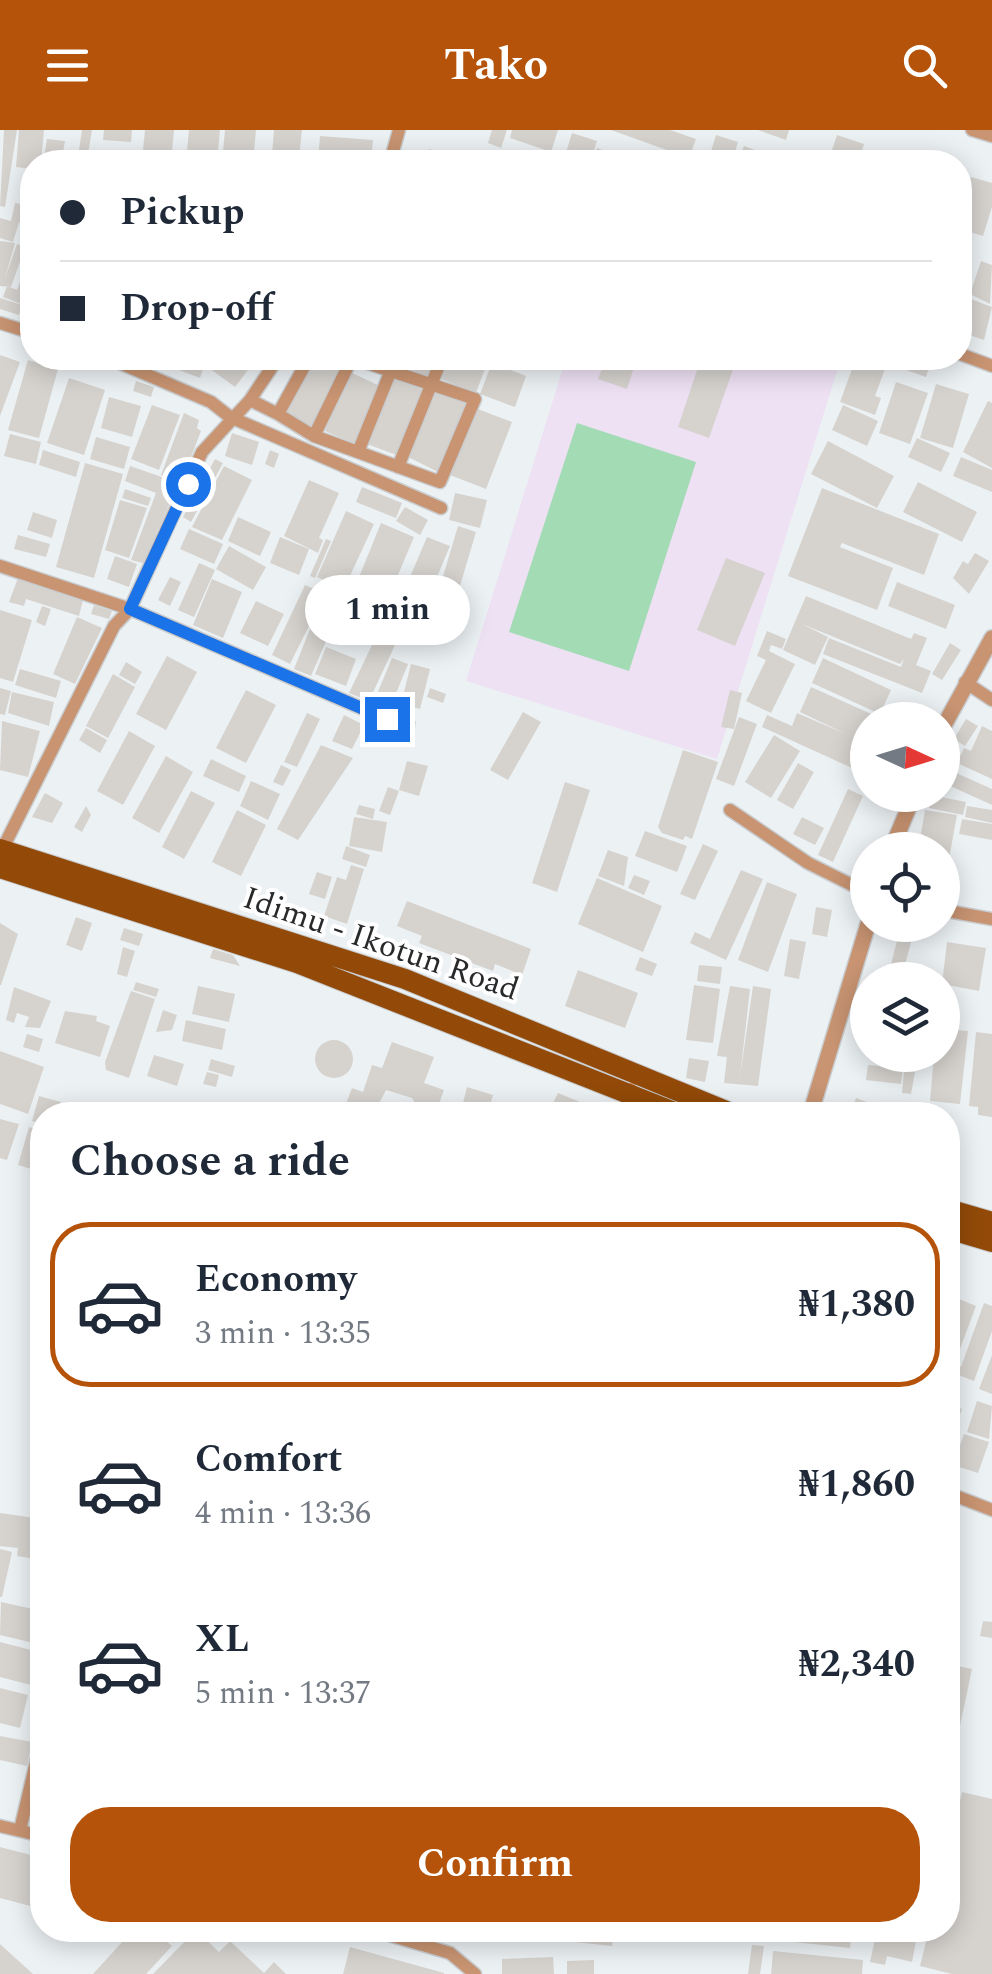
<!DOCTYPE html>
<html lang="en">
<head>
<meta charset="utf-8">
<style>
	:root { --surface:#fff; --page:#f2f2f3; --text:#1f2937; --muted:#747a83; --line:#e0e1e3; --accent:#b45309 }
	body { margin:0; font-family:Spectral,serif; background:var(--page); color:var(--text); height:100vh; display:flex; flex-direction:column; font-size:38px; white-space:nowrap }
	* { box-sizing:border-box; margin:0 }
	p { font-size:32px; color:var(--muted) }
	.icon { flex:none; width:55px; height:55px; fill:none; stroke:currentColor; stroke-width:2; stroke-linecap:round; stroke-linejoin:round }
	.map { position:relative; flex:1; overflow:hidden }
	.details { position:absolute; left:30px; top:972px; width:930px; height:840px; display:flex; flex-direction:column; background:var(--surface); border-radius:40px; box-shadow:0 5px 25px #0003 }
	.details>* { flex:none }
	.banner { position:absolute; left:20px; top:20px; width:952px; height:220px; border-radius:40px; box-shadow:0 5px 25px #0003; display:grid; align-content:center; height:220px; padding:0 40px; background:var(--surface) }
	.needle { width:65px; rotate:94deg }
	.fabs { position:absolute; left:850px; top:572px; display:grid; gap:20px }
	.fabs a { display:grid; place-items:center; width:110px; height:110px; border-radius:50%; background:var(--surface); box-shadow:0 5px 25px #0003; font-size:50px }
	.end { position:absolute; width:45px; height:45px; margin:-22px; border:12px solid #1a73e8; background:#fff; box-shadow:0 0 0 5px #fff }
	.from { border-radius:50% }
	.bubble { position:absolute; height:70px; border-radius:35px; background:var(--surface); box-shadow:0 5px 25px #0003; font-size:32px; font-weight:700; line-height:70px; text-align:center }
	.banner b { display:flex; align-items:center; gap:35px; height:95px; font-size:38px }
	.banner b+b { border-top:2px solid var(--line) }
	.banner i { width:25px; height:25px; background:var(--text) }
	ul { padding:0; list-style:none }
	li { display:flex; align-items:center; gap:30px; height:165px; margin:0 20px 15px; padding:0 20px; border:5px solid transparent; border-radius:40px }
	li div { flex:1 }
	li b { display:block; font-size:38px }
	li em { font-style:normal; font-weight:700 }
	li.active { border-color:var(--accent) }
	li>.icon { width:90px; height:90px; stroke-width:1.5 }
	h2 { padding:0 40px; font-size:45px; line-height:120px }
	.action { display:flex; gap:20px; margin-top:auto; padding:20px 40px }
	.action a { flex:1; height:115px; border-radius:40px; background:var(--accent); color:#fff; font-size:40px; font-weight:700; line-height:115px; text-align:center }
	header { display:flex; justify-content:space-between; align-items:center; height:130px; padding:0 40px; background:var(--accent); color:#fff; font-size:45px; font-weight:700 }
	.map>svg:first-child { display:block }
</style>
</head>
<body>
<header><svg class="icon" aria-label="menu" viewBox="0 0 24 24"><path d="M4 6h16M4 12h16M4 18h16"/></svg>Tako<svg class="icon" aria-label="search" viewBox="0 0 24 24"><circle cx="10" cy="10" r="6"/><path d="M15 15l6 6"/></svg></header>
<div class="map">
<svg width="992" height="1844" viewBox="0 0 992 1844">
	<rect width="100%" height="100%" fill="#ecf1f4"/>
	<path fill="#eee1f4" d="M 566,228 L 841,228 L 717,629 L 466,551 Z"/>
	<path fill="#a2dbb4" d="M 577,293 L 696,332 L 629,541 L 509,502 Z"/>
	<path fill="#d6d3cf" d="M 4,0 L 17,0 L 5,77 L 0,76 Z
		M 19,0 L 44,0 L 41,32 L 32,32 L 32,39 L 16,37 Z
		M 82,0 L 92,0 L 88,24 L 79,20 Z
		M 104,0 L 132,0 L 131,12 L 103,10 Z
		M 145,0 L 174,0 L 171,32 L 142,30 Z
		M 189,0 L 220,0 L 217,32 L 186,32 Z
		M 225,0 L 256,0 L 253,32 L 222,32 Z
		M 274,0 L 302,0 L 299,27 L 272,25 Z
		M 492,0 L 507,0 L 501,18 L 488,13 Z
		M 512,0 L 558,0 L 551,22 L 510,8 Z
		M 611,0 L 670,0 L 696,9 L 689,28 Z
		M 758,0 L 789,0 L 786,10 Z
		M 572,3 L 597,11 L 590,32 L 563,32 Z
		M 716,5 L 738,12 L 732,32 L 708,31 Z
		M 837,5 L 864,14 L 858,32 L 828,32 Z
		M 320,6 L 373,10 L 371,32 L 318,32 Z
		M 47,9 L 65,11 L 61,32 L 43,32 Z
		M 744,16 L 771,26 L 769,32 L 737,32 Z
		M 597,18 L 613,24 L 610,32 L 592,32 Z
		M 429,19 L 450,25 L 448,32 L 425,32 Z
		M 889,21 L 908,26 L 906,32 L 886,31 Z
		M 509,22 L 540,31 L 540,32 L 506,32 Z
		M 971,47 L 992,53 L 992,77 L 983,106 L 960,99 Z
		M 15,73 L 32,76 L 32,94 L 19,92 L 13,112 L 0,108 L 0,88 L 11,91 Z
		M 0,111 L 15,113 L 5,148 L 17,114 L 25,117 L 11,157 L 0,156 Z
		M 32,120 L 32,156 L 24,175 L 3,167 L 7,156 L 17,160 Z
		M 960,122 L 972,126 L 961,162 L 960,162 Z
		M 981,131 L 992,135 L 990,174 L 970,164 Z
		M 32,157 L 32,191 L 22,187 Z
		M 0,168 L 22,175 L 19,185 L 0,179 Z
		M 968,168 L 992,177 L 984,210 L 960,202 Z
		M 0,225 L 20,232 L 0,286 Z
		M 180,228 L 190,232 L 192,228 L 207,228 L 200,248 L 176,239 Z
		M 216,228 L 257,228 L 235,257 L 209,238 Z
		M 315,228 L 332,228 L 346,235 L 312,300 L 285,286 Z
		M 403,228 L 439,228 L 432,248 L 400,236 Z
		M 447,228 L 473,228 L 487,233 L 476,263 L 439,248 Z
		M 606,228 L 637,228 L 627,259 L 598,249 Z
		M 701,228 L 737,228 L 709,308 L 678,297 Z
		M 856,228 L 889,228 L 875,266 L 881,268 L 875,285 L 840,272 Z
		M 903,228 L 932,229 L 926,247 L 900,238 Z
		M 28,230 L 58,239 L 39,308 L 8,300 Z
		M 492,233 L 526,246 L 515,277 L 480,264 Z
		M 350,242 L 380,256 L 355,314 L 325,301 Z
		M 69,248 L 105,260 L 84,325 L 47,313 Z
		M 392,248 L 424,260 L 399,326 L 367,314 Z
		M 136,251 L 154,257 L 151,267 L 133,261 Z
		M 896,252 L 928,263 L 910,314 L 879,303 Z
		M 936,254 L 969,264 L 953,318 L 920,308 Z
		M 438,259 L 470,274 L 438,342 L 406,326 Z
		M 109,267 L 141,276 L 132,307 L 101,298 Z
		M 988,271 L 992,273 L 992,338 L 963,322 Z
		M 152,275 L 180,285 L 159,340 L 131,329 Z
		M 843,275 L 878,291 L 867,316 L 832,300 Z
		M 475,278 L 512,292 L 486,359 L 450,345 Z
		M 184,283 L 199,290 L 197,298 L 201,301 L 181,353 L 161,345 Z
		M 232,303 L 259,312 L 252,335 L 225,326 Z
		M 10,304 L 41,312 L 36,334 L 4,326 Z
		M 96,307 L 130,317 L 124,339 L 90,329 Z
		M 917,308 L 950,323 L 941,342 L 908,327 Z
		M 828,311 L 894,346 L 877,378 L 811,344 Z
		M 43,320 L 80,332 L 76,347 L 39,335 Z
		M 270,320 L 279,324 L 274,338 L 265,334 Z
		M 961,327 L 992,340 L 992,362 L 953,346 Z
		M 215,329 L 223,333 L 191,392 L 183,387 Z
		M 85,333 L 123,344 L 94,448 L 56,437 Z
		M 130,336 L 179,353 L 143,433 L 131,430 L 156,363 L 125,351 Z
		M 224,336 L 252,350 L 222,410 L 192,397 Z
		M 309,350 L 339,363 L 319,408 L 323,410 L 318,423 L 284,406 Z
		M 918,352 L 977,382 L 962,412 L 903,382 Z
		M 362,357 L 402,373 L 396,388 L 356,372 Z
		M 822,358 L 939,404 L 924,445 L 842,413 L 840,417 L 893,438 L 877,480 L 788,446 Z
		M 125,359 L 151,368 L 148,376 L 122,368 Z
		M 455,363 L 487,370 L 480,398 L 449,390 Z
		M 120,370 L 147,378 L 129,428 L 105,420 Z
		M 405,377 L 428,390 L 420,405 L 396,391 Z
		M 346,381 L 374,394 L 344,459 L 317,447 Z
		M 33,382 L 57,390 L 52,408 L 27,400 Z
		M 238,387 L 271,402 L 260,426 L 228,411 Z
		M 381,393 L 414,407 L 387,471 L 355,457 Z
		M 458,396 L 476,402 L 457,466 L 439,460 Z
		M 189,399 L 223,414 L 214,434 L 180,419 Z
		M 18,405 L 50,414 L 46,427 L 14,419 Z
		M 280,407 L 309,419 L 299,445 L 270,433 Z
		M 427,407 L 450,416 L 427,471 L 404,461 Z
		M 326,409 L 331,411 L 315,448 L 310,446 Z
		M 229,416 L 266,437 L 253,460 L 216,439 Z
		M 975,423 L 989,431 L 969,464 L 953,448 L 963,431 L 968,434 Z
		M 115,426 L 137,434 L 129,457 L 107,449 Z
		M 726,428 L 765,443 L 735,516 L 697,500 Z
		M 199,433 L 215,440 L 194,487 L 178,480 Z
		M 170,447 L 181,452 L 170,476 L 158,470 Z
		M 18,448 L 83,470 L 79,486 L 26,469 L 24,476 L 9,472 Z
		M 212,449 L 242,462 L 223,508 L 193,495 Z
		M 897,452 L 955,475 L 946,499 L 888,476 Z
		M 305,455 L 343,472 L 311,546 L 294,539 L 320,474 L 290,534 L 272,525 Z
		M 401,465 L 452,480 L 446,501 L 395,485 Z
		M 806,466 L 911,509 L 914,503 L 927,508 L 916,535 L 931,541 L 922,563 L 823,524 L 829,508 L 901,537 L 904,529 L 900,534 L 802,494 L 828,507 L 815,535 L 783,520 Z
		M 350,467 L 377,479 L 373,492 L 361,487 L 372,493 L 367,502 L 353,495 L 358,485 L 345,478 Z
		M 256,471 L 284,484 L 268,516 L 240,503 Z
		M 94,475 L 112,481 L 109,489 L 91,484 Z
		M 42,476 L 51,479 L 45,496 L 36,492 Z
		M 0,480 L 32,490 L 13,552 L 0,548 Z
		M 77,487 L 102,498 L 75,554 L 53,544 Z
		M 383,492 L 402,500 L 369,571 L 349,563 Z
		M 767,501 L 786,509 L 782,519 L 771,515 L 769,521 L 795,534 L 771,583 L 746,571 L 766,530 L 757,526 Z
		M 950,513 L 961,520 L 942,550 L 932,544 Z
		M 326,517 L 356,529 L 346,556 L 315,544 Z
		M 167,526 L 197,542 L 166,600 L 136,584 Z
		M 392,528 L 408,534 L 393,571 L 377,564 Z
		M 823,528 L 891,560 L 880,584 L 812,553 Z
		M 126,532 L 142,542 L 135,554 L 119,545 Z
		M 411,534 L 430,539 L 420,579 L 401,574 Z
		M 20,539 L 61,551 L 56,568 L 15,555 Z
		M 113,544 L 135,557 L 108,608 L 86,596 Z
		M 811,557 L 878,587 L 868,590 L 868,612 L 864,611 L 852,638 L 762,597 L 767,585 L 792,596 L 797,583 L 846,604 L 800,582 Z
		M 0,558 L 11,561 L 5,585 L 0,584 Z
		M 430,558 L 446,564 L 443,573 L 427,567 Z
		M 246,560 L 276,575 L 246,633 L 216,618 Z
		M 730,560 L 742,563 L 734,599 L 721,597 Z
		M 12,562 L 54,572 L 49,596 L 8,583 Z
		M 523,582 L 541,592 L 508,650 L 490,640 Z
		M 307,583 L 320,589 L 297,637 L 284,632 Z
		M 344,585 L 364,595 L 352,619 L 332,611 Z
		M 739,587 L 757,594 L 734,656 L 716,649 Z
		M 396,589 L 416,591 L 414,609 L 394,607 Z
		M 966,589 L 978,596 L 965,616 L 954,609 Z
		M 2,591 L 40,601 L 28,647 L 0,640 Z
		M 982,596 L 992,601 L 992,649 L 957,633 L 964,618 L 971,621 Z
		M 86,598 L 107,610 L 100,623 L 79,610 Z
		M 129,601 L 155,616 L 123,675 L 97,661 Z
		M 774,605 L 800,621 L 771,668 L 745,652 Z
		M 321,615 L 353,628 L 298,710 L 277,699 Z
		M 683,620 L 718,632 L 692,709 L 685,706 L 683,710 L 662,703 L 658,697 Z
		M 166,626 L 193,642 L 159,703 L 132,688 Z
		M 211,629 L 246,646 L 239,662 L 203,646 Z
		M 407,631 L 428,636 L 419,666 L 399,660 Z
		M 798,633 L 814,642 L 793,679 L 777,670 Z
		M 281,635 L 291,640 L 283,656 L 273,652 Z
		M 954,642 L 992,659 L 992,675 L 948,655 Z
		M 251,651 L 280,664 L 268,690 L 240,676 Z
		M 565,652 L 590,660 L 557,762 L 532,753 Z
		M 388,657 L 399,661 L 390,685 L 379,681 Z
		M 848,659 L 863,666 L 833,732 L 818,725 Z
		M 191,661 L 215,673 L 184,729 L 162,717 Z
		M 45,663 L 63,673 L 52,693 L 32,687 Z
		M 931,665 L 966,672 L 963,685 L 929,678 Z
		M 359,675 L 375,679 L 373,689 L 356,684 Z
		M 86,676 L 91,685 L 82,702 L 74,697 Z
		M 967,676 L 992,680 L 992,693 L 965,687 Z
		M 237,680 L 266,695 L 241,746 L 212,732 Z
		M 925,680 L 957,685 L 944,756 L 942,720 L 918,720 Z
		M 354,687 L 387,692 L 382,722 L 349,716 Z
		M 802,687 L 824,698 L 815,715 L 793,704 Z
		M 962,689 L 992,694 L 992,710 L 959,704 Z
		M 645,701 L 687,716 L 677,742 L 635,726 Z
		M 703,714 L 718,721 L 695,770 L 680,764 Z
		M 346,716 L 370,725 L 366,737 L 342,729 Z
		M 608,720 L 628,727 L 624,756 L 598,746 Z
		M 351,735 L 364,739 L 347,794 L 324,786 L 337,747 L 346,750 Z
		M 741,740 L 763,749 L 726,830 L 690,813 L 695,802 L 710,809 Z
		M 317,742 L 332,747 L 325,769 L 309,764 Z
		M 634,745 L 650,751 L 644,765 L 628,758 Z
		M 597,748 L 662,776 L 643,822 L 578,794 Z
		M 767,752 L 797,764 L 768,842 L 738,830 Z
		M 407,771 L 531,819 L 522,845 L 495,834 L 493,841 L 419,813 L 422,806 L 397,796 Z
		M 816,777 L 832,780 L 827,807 L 812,804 Z
		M 76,787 L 92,793 L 82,821 L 66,815 Z
		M 0,793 L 18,804 L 1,855 L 0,855 Z
		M 901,795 L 915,797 L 901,850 L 887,850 Z
		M 124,798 L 143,804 L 139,816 L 120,810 Z
		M 790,809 L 806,812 L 799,849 L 784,846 Z
		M 947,812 L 986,818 L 979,861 L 942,854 Z
		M 123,817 L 135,821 L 127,847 L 117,844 Z
		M 213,819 L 233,825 L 240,836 L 210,828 Z
		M 640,827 L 657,834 L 652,846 L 635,840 Z
		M 699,835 L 722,837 L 720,854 L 697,851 Z
		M 578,840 L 638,863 L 625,898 L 565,876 Z
		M 136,852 L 159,859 L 156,867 L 133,860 Z
		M 694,855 L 720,859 L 713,913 L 686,910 Z
		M 198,856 L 235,864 L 229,892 L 192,884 Z
		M 730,856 L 750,859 L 740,947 L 753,856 L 771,859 L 758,956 L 724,953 L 727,927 L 717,926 Z
		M 14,857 L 51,871 L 40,898 L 25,897 L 29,887 L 17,883 L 14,893 L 6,890 Z
		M 131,861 L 155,869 L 129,948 L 106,940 L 105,932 Z
		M 163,880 L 177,885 L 172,900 L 156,902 Z
		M 65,881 L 97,886 L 96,891 L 110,896 L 100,927 L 55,913 Z
		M 186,890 L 226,899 L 222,920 L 182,911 Z
		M 942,899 L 968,901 L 960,974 L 930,971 L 934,925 L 942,925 Z
		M 976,902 L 992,904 L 992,987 L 978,985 L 978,977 L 969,976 Z
		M 27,904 L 43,909 L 39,922 L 23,917 Z
		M315 929a19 19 0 1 1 38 0a19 19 0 1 1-38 0Z
		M 392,912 L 434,927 L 424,953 L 444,960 L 435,985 L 411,985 L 415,973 L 412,968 L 386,960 L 373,985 L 355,985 L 344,979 L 352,958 L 363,962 L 372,935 L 382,938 Z
		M 0,921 L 44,937 L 28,984 L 0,974 Z
		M 154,925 L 184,934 L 177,956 L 147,946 Z
		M 689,928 L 709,931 L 705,952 L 686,948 Z
		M 211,929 L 235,936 L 232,947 L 208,940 Z
		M 868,935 L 903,938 L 901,954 L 866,950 Z
		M 904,941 L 915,942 L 911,964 L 902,963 Z
		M 207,942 L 219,945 L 216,957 L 203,954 Z
		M 467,957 L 493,965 L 487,985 L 460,985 Z
		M 558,963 L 585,974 L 580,985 L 552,975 Z
		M 39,966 L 61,972 L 57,985 L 42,985 L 42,994 L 32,991 Z
		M 856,968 L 893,982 L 892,985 L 850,985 Z
		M 0,989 L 19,994 L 7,1030 L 0,1028 Z
		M 29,997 L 42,1001 L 38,1041 L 18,1035 Z
		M 959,1169 L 976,1176 L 954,1235 L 961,1237 L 984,1173 L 992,1176 L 992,1201 L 974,1251 L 948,1241 L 948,1202 Z
		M 992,1225 L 992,1264 L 979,1259 Z
		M 977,1271 L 992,1276 L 989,1309 L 967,1302 Z
		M 948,1273 L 962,1279 L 948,1317 Z
		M 964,1304 L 989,1312 L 978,1343 L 953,1335 Z
		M 0,1383 L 42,1389 L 42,1430 L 17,1426 L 18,1418 L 0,1416 Z
		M 0,1419 L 12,1422 L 2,1467 L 0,1467 Z
		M 1,1472 L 42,1481 L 42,1515 L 0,1505 Z
		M 983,1491 L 992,1492 L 992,1508 L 980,1506 Z
		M 0,1512 L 39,1522 L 31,1555 L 0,1547 Z
		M 948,1534 L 972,1539 L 949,1648 L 948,1648 Z
		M 0,1558 L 28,1565 L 20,1598 L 0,1593 Z
		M 0,1606 L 32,1612 L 27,1636 L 0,1630 Z
		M 38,1658 L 42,1659 L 42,1685 L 33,1683 Z
		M 962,1662 L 992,1669 L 992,1844 L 952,1844 L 920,1836 L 929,1800 L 948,1800 L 948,1721 Z
		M 0,1717 L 42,1728 L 42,1779 L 0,1768 Z
		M 133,1800 L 154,1800 L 172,1816 L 146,1844 L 93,1844 Z
		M 158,1800 L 184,1800 L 173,1813 Z
		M 196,1800 L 219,1822 L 230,1811 L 264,1843 L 274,1832 L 286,1844 L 153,1844 Z
		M 500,1800 L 614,1800 L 612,1816 L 500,1804 Z
		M 776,1800 L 852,1800 L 850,1818 L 775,1810 Z
		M 877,1800 L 891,1800 L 889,1806 L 899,1808 L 900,1800 L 918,1800 L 912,1832 L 887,1826 L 885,1835 L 870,1832 Z
		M 0,1814 L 33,1844 L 0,1844 Z
		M 752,1815 L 764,1816 L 760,1844 L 748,1844 Z
		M 350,1817 L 444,1843 L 444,1844 L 343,1844 Z
		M 773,1821 L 863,1830 L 862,1844 L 771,1844 Z
		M 553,1827 L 554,1844 L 502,1844 L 502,1829 Z
		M 594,1830 L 594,1844 L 567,1844 L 567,1831 Z"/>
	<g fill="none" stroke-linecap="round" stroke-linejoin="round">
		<g stroke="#c9cdd0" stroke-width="15">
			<path id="minor" d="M 972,0 L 992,6
				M 390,32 L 399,0
				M 0,193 L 32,203
				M 960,224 L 992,236
				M 108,228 L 211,272 L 230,287 L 441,378
				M 250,270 L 278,284 L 309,228
				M 278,284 L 314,306 L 440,352 L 475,269 L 352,228
				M 314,306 L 352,228
				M 358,322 L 396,228
				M 398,337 L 442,228
				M 0,436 L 130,479 L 387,589
				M 965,552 L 992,570
				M 730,680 L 808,733 L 868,763
				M 2,720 L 114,496 L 130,479 L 202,322 L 250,270 L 278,228
				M 942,780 L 992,789
				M 622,985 L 631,959
				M 948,1363 L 992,1380
				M 0,1696 L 42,1706
				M 20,1700 L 42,1607
				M 372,1800 L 450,1823 L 475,1844"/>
		</g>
		<g stroke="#c9cdd0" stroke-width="18">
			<path id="tertiary" d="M 942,599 L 992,508
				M 891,720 L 914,665
				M 810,985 L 868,794"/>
		</g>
		<g stroke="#c9cdd0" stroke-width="22">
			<path id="primary" d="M 0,719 L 405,849 L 736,985
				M 0,738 L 297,833 L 682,985
				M 948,1079 L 992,1092
				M 948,1099 L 992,1112"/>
		</g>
		<use href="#minor" stroke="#c89472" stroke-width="12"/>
		<use href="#tertiary" stroke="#c89472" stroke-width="15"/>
		<use href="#primary" stroke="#934a08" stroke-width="20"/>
	</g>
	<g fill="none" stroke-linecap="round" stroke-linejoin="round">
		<path stroke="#1a73e8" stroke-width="12" d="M 188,354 L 130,479 L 387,589"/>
	</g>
	<g text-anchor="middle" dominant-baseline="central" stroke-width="8" stroke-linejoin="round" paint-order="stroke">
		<g font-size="32" fill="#28292b" stroke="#fff">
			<text transform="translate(381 814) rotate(19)">Idimu - Ikotun Road</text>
		</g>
	</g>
</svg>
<div class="fabs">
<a><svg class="needle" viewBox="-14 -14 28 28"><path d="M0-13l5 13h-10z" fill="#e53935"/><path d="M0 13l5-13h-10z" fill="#747a83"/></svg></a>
<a><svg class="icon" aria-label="locate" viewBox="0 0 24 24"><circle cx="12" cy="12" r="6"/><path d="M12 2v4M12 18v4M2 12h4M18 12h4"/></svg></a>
<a><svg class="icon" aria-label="layers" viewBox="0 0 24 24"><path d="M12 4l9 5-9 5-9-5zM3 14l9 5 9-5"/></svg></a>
</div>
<i class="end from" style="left:188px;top:354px"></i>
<i class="end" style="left:387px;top:589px"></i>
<div class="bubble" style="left:305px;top:445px;width:165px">1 min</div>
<div class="banner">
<b><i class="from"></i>Pickup</b>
<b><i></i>Drop-off</b>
</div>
<section class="details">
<h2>Choose a ride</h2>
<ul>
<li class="active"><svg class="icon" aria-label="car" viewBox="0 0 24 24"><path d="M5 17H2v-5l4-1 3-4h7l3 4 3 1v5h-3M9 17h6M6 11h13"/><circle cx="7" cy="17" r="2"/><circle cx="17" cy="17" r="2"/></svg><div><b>Economy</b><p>3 min · 13:35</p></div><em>₦1,380</em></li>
<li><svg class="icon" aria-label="car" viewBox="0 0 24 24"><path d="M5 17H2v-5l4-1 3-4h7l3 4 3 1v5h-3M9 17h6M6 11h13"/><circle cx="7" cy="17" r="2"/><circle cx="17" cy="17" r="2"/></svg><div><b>Comfort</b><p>4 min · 13:36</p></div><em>₦1,860</em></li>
<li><svg class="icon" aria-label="car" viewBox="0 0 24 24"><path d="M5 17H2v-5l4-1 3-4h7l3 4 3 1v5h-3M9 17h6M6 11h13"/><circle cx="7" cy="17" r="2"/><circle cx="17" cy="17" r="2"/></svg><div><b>XL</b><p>5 min · 13:37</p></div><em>₦2,340</em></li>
</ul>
<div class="action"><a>Confirm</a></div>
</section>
</div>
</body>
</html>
